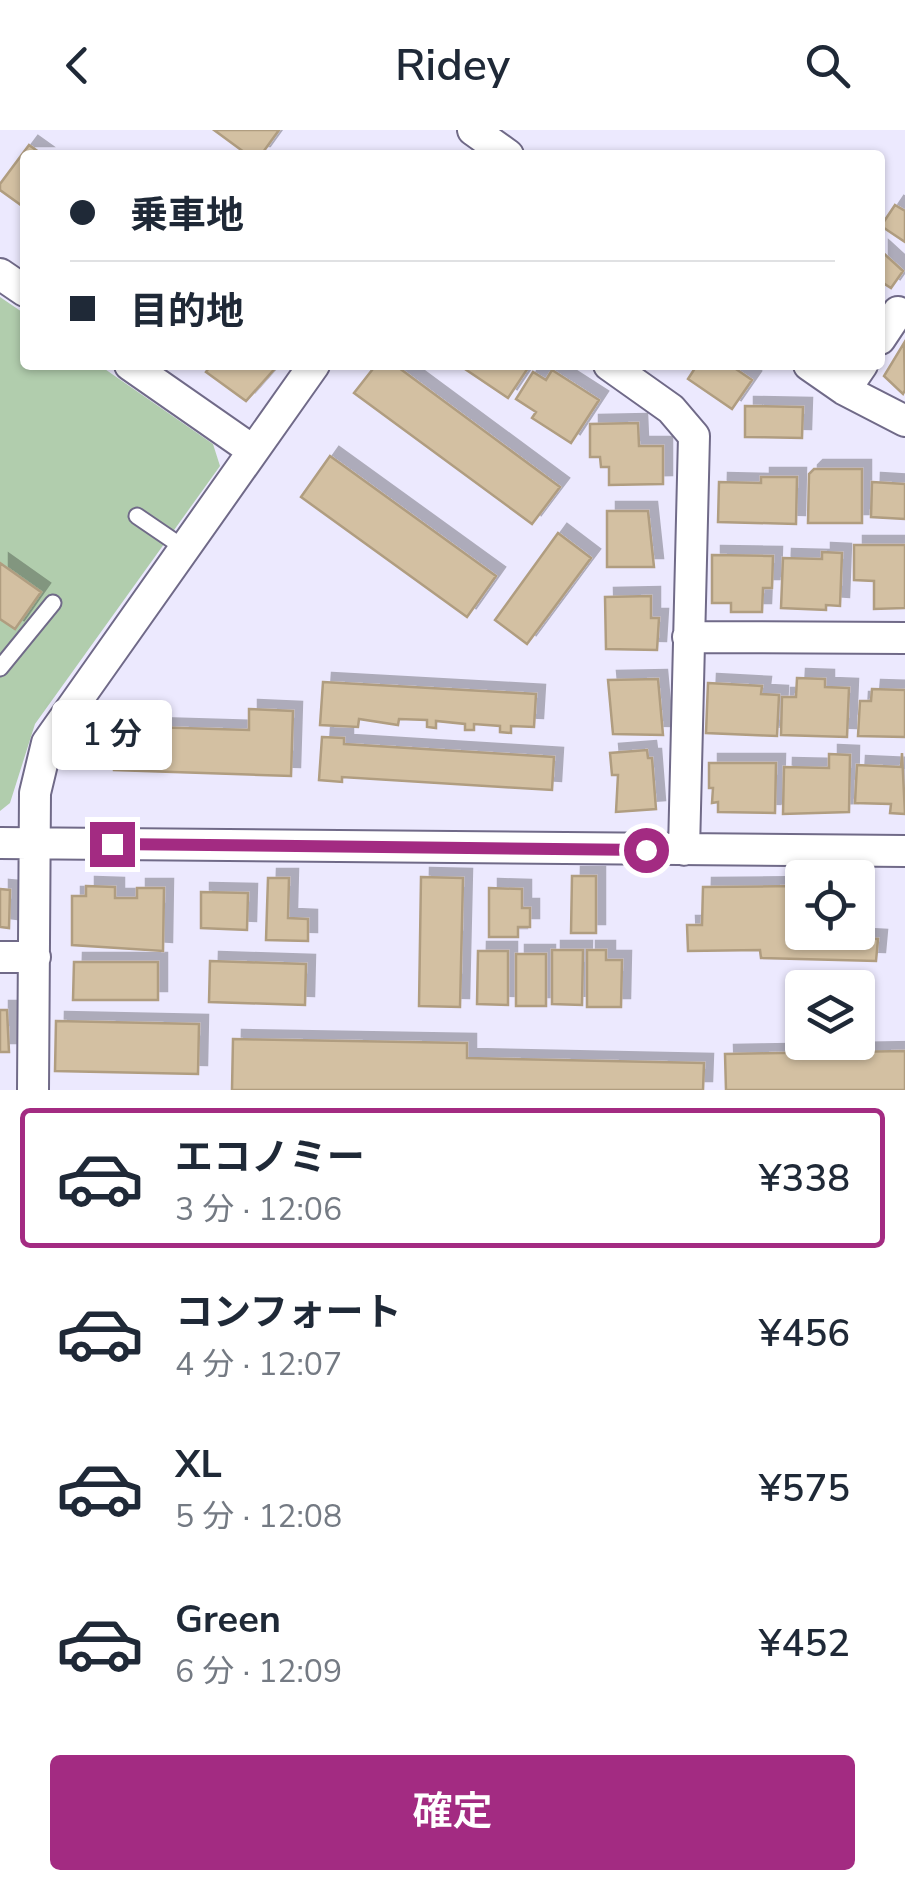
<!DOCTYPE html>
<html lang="ja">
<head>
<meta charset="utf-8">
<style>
	:root { --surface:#fff; --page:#f2f2f3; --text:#1f2937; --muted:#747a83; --line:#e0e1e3; --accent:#a32b82 }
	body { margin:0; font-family:"Nunito Sans","Noto Sans JP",sans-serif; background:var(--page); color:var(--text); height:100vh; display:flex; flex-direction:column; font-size:38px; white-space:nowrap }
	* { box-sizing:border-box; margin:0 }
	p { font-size:32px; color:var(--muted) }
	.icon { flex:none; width:55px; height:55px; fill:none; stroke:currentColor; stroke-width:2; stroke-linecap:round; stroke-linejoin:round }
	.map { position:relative; height:960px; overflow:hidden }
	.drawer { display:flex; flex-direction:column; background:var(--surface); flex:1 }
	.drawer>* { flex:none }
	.guide { position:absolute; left:20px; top:20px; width:865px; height:220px; border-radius:10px; box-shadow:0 2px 8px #0004; display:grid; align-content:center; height:220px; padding:0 50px; background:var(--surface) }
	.fabs { position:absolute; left:785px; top:730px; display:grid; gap:20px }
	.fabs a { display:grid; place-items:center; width:90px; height:90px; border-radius:10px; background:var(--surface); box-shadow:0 2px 8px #0004; font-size:50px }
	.end { position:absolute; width:45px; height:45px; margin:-22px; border:12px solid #a32b82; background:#fff; box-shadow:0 0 0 5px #fff }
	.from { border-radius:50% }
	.bubble { position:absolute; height:70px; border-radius:10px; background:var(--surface); box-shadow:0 2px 8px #0004; font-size:32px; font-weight:600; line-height:70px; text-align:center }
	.guide b { display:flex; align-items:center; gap:35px; height:95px; font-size:38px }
	.guide b+b { border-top:2px solid var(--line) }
	.guide i { width:25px; height:25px; background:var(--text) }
	ul { padding:18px 0 0; list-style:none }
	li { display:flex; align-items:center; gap:30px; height:140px; margin:0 20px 15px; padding:0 30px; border:5px solid transparent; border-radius:10px }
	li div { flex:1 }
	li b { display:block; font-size:38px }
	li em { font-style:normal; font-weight:600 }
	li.selected { border-color:var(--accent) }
	li>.icon { width:90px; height:90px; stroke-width:1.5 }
	.primary-button { display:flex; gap:20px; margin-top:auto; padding:20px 50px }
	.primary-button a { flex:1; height:115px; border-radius:10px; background:var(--accent); color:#fff; font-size:40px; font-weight:600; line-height:115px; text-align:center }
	header { display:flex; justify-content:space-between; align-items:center; height:130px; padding:0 50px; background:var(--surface); font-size:45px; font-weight:600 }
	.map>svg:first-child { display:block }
</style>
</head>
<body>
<header><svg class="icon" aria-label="back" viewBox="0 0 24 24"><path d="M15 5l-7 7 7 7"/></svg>Ridey<svg class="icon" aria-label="search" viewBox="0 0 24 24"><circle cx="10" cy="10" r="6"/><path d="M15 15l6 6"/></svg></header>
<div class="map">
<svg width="905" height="960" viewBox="0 0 905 960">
	<defs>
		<filter id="shadow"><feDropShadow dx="9" dy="-9" stdDeviation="0" flood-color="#0004"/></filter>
	</defs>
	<rect width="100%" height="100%" fill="#ece9fe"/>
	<path fill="#b1cdad" d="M 0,167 L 25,184 L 25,235 L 99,235 L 213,314 L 220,336 L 35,594 L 10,673 L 0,681 Z"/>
	<path fill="#d3c0a2" stroke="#b09d80" stroke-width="2.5" filter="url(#shadow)" d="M 214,0 L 279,0 L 261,25 L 248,25 Z
		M 29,15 L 43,25 L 25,25 L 25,78 L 0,60 L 0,54 Z
		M 895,75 L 905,81 L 905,112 L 881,96 Z
		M 880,120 L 903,141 L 891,158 L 880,151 Z
		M 904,213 L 905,260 L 903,264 L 884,246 Z
		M 211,235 L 278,235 L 246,271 L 206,242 Z
		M 376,235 L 395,235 L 560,357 L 532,394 L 354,263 Z
		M 459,235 L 530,235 L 508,268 Z
		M 697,235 L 730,235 L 752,250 L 732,279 L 688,249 Z
		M 552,240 L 599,270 L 571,313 L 532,288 L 536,282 L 516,269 L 533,242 L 546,250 Z
		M 745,276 L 803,277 L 802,308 L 745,307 Z
		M 638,293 L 639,316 L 663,316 L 663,354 L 609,355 L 609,337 L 601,337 L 600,327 L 590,327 L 590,294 Z
		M 330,326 L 496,446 L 467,487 L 301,367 Z
		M 814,339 L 862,339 L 862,393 L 808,393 L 809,344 Z
		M 761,347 L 797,347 L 796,394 L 718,392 L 719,352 L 761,353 Z
		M 872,352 L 905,354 L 905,389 L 871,387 Z
		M 607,381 L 648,381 L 654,437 L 607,437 Z
		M 558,403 L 591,428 L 527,514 L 495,490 Z
		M 854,415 L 905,415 L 905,478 L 874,479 L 874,451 L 854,450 Z
		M 822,422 L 842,423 L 840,476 L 826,475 L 826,480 L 781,478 L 783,428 L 822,429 Z
		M 712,425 L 773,426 L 772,458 L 763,458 L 762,482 L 731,482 L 731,473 L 712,473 Z
		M 0,433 L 41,462 L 15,499 L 0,489 Z
		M 651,466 L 651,488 L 659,488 L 657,520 L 606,519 L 605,467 Z
		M 797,548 L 825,549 L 825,557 L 849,558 L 847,607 L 781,605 L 782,567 L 796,567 Z
		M 658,549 L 663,605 L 613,604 L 608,550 Z
		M 323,552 L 536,564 L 534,597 L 511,596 L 511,603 L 500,602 L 500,596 L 474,594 L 474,600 L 465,600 L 465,594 L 436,591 L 436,598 L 427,597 L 427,590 L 399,589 L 398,595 L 359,589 L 358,597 L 320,595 Z
		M 708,553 L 762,556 L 761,564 L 779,565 L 777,606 L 706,603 Z
		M 872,559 L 905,560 L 905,607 L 858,606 L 860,571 L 871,571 Z
		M 249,579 L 293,581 L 291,646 L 114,640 L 115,596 L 249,600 Z
		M 322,607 L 344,608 L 344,614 L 554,627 L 552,660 L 342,647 L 342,652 L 319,650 Z
		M 647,620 L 648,628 L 652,628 L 656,679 L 616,682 L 618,645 L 612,645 L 610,623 Z
		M 902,623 L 905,684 L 890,683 L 891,674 L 855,673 L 857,635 L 901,637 Z
		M 829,624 L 850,625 L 849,682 L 783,684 L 784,637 L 829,638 Z
		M 709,633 L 776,633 L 775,683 L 718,682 L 718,672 L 712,673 L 713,658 L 709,658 Z
		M 572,746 L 596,746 L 596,803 L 571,803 Z
		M 421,747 L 463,748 L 460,877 L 419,876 Z
		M 268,748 L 289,748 L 288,788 L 308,789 L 308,811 L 266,810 Z
		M 86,756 L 115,757 L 115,768 L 137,768 L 137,758 L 164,758 L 163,821 L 72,815 L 72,766 L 86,766 Z
		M 802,756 L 802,802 L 858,802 L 858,756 L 861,756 L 861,808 L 878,809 L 876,831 L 761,828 L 760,820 L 688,821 L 687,795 L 702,795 L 703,757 Z
		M 489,758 L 522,759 L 522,778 L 530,778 L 530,797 L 518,797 L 518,807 L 489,807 Z
		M 0,759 L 10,760 L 9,798 L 0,797 Z
		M 201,762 L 248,763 L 247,800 L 201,798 Z
		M 552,820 L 583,820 L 582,875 L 552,874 Z
		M 587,820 L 606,820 L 606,830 L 622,830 L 621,877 L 587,877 Z
		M 478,821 L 508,821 L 508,875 L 477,874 Z
		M 516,824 L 546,824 L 546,876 L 516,876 Z
		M 210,831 L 306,834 L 305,875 L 209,872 Z
		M 74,832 L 158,832 L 158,870 L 73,870 Z
		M 0,880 L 7,880 L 9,922 L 0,922 Z
		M 56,891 L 199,894 L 198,944 L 55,941 Z
		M 233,909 L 467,913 L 467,928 L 704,933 L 703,960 L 232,960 Z
		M 905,921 L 905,960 L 726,960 L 725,924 Z"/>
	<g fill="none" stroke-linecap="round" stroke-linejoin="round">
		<g stroke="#706a88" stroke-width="19">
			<path id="service" d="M 137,386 L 184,418
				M 0,538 L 53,473"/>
		</g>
		<g stroke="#706a88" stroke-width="34">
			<path id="minor" d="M 473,0 L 508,25
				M 0,144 L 25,161
				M 880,209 L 898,182
				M 130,235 L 252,320
				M 609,235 L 671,279 L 694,306 L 684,720
				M 809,235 L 845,260 L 905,291
				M 845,260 L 862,235
				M 688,507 L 905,508
				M 0,713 L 905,721
				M 0,827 L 35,827
				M 33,960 L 35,663 L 47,613 L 314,235"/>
		</g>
		<use href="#service" stroke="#fff" stroke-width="15"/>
		<use href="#minor" stroke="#fff" stroke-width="30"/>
	</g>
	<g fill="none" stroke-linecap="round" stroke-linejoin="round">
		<path stroke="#a32b82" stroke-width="12" d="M 112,714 L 646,720"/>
	</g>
</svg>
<div class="fabs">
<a><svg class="icon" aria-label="locate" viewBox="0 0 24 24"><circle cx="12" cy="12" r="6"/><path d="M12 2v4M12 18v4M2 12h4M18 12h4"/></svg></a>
<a><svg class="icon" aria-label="layers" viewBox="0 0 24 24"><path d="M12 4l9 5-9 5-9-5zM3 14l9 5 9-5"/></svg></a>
</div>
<i class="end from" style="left:646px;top:720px"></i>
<i class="end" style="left:112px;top:714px"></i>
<div class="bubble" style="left:52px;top:570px;width:120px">1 分</div>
<div class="guide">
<b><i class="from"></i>乗車地</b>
<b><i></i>目的地</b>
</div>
</div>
<section class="drawer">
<ul>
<li class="selected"><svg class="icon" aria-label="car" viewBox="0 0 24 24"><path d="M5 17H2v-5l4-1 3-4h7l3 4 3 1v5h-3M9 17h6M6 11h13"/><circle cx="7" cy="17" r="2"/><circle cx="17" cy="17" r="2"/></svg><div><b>エコノミー</b><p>3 分 · 12:06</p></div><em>¥338</em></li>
<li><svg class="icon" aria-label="car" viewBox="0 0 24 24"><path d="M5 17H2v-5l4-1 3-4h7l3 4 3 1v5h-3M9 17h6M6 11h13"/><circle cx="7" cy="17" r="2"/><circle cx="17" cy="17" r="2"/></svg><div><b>コンフォート</b><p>4 分 · 12:07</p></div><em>¥456</em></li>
<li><svg class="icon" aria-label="car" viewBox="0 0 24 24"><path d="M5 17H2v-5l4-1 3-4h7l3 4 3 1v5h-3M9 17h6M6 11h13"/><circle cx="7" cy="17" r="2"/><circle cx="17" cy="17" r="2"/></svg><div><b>XL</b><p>5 分 · 12:08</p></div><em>¥575</em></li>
<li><svg class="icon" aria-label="car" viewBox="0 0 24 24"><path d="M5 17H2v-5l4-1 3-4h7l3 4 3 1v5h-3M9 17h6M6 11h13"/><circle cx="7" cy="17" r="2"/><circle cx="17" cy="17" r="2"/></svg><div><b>Green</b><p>6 分 · 12:09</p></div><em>¥452</em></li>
</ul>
<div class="primary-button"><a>確定</a></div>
</section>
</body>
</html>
